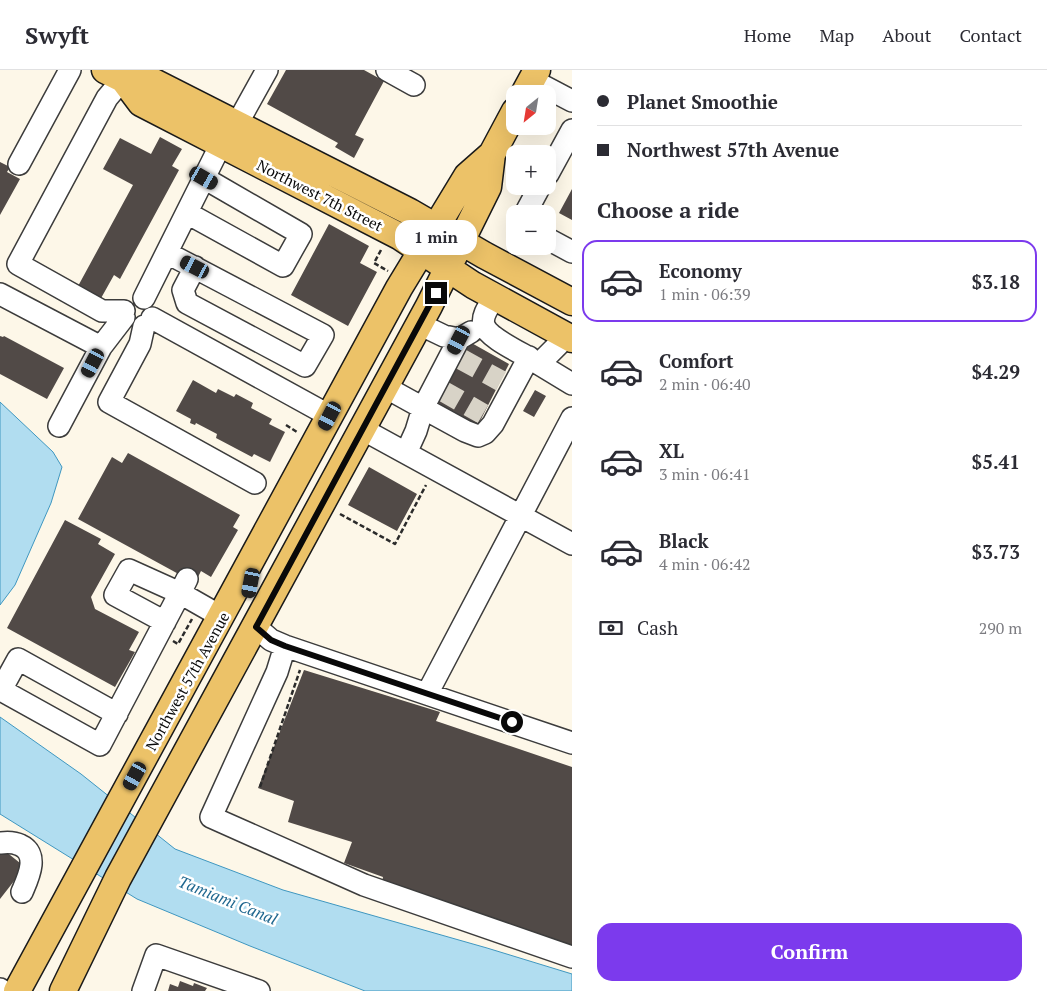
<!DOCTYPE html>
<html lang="en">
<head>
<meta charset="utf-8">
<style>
	:root { --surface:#fff; --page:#f7f7f7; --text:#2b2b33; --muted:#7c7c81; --line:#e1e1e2; --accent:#7c3aed }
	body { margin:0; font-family:"PT Serif",serif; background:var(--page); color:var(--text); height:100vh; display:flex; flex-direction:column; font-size:19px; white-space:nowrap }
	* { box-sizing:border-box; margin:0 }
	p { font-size:16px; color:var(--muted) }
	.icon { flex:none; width:28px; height:28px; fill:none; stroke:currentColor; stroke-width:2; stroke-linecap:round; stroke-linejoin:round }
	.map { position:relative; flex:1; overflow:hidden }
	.details { display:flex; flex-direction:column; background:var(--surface); width:475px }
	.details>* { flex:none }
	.hud { display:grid; align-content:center; height:110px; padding:0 25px; background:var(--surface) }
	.needle { width:32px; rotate:210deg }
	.controls { position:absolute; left:506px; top:15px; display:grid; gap:10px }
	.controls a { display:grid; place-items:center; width:50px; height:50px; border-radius:10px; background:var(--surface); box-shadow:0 5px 20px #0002; font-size:25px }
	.end { position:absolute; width:22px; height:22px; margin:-11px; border:6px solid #090909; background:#fff; box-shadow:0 0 0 2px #fff }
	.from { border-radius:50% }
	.bubble { position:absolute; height:35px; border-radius:15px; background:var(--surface); box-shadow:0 5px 20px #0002; font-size:16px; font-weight:700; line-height:35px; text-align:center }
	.car { position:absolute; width:15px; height:30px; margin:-15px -8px; border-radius:6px; box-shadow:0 0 4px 1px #0007; background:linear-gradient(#222 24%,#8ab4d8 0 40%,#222 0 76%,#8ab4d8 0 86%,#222 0) }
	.hud b { display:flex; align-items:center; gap:18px; height:48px; font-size:19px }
	.hud b+b { border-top:1px solid var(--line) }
	.hud i { width:12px; height:12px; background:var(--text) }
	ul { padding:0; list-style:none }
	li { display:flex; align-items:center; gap:15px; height:82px; margin:0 10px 8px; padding:0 15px; border:2px solid transparent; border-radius:15px }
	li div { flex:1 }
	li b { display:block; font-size:19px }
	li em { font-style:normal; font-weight:700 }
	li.selected { border-color:var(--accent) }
	li>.icon { width:45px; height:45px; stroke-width:1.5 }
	h2 { padding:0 25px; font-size:22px; line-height:60px }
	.pay { display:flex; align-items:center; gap:12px; height:55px; padding:0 25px; font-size:19px }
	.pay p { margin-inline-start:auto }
	.action { display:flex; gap:10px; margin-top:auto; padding:10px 25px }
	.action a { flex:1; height:58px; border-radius:15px; background:var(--accent); color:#fff; font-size:20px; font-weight:700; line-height:58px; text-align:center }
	header { display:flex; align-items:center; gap:30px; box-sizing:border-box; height:70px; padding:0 25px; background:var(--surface); border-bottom:1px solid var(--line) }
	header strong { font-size:24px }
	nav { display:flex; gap:28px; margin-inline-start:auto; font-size:18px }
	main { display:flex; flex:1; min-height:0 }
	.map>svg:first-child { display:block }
</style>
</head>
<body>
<header>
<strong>Swyft</strong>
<nav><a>Home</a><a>Map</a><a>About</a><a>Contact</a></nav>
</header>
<main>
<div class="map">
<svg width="572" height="921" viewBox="0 0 572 921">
	<rect width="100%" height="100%" fill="#fdf7e8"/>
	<path fill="#b1ddf0" stroke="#3f97c0" d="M 0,332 L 53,382 L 62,397 L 51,433 L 15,515 L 0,535 Z
		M 0,647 L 81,704 L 175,779 L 283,820 L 487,878 L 572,904 L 572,921 L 365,921 L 250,876 L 137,829 L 0,744 Z"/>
	<path fill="#514a47" d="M 286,0 L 364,0 L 384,11 L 355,65 L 364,69 L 354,88 L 335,77 L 338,73 L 267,34 Z
		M 160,67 L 182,79 L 172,96 L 179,100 L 120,209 L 114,205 L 100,230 L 77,218 L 133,115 L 103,99 L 120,68 L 151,84 Z
		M 0,92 L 10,97 L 7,102 L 20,109 L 0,145 Z
		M 572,119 L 572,150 L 559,143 Z
		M 329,154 L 369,176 L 360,193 L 377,202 L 348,256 L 291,225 Z
		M 0,266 L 3,267 L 4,266 L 64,298 L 47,329 L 0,304 Z
		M 468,271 L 509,294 L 477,357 L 434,334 Z
		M 193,310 L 216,323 L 218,319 L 234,327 L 236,324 L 253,333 L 251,338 L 272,349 L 269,354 L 285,362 L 270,392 L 254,384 L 252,387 L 216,368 L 217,364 L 196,353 L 195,355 L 190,353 L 191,349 L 176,341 Z
		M 535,320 L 546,326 L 534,347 L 523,341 Z
		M 128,383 L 240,445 L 233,457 L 238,460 L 211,507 L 201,501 L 195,513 L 78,449 L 112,387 L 122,393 Z
		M 369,397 L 417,424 L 397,461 L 348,435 Z
		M 65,450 L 101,469 L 98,474 L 115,484 L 91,527 L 95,539 L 139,562 L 129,580 L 135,582 L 115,617 L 7,558 Z
		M 304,600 L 440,642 L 436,651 L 572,697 L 572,879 L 382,813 L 383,807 L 344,793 L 352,772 L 288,752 L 294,731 L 258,718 Z
		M 0,777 L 25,797 L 0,829 Z
		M 180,911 L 193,916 L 194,913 L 207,918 L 205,921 L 168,921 L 170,914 L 178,917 Z"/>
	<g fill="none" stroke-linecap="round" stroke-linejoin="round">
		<path stroke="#d8d3c7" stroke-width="21" stroke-dasharray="21 11" stroke-linecap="butt" d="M 459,288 L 501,311
			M 441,320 L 483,344"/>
		<g stroke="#3c3c3c" stroke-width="24">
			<path id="minor" d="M 387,0 L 414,15
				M 123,9 L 107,28 L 18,194 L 102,241 L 124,241
				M 532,10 L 572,31
				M 237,54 L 267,0
				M 19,94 L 70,0
				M 548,104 L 572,60
				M 187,143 L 283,196 L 301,164 L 204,108
				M 525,144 L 540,116
				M 548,169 L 572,182
				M 167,183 L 323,265 L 305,296 L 187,233 L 183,220 L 195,197
				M 0,224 L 101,277
				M 495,227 C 490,235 481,245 484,255 C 488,269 527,285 539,294 L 567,266
				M 144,228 L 221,74
				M 152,248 L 330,346
				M 419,254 L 444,266 L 459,269 L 471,262
				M 144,256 L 140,274 L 109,332 L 255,413
				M 539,294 L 572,314
				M 385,317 L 423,338 L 459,269
				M 59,356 L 101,277 L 124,247
				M 362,359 L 572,474
				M 406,383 L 416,361 L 423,338 L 465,361 L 478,366 L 485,363 L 493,354 L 529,287
				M 165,552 L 115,525 L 129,500 L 180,523 L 187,509
				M 256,557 L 271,570 L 285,576 L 572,673
				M 285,576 L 277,602 L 211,747 L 364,815 L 572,887
				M 427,624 L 572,348
				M 117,644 L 18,589 L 1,620 L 100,675 L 180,523 L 222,547
				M 0,773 C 7,772 14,772 20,775 C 40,784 28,808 22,822
				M 0,919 L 1,921
				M 143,921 L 156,885 L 259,921"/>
		</g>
		<g stroke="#1a1a1a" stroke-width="29">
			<path id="major" d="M 105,0 L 123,9 L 154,12 L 410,142 L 484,185 L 572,232
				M 123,9 L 141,33 L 399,166 L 473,215 L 572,269
				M 524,24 L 537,0
				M 17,921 L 399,218 L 467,106 L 492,84 L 515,41
				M 63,921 L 118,808 L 429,236 L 488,117 L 492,84"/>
		</g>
		<path stroke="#2b2b2b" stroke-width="2.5" stroke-dasharray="5 2.5" stroke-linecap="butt" d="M 381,180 L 374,193 L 388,201
			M 286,355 L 297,362
			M 340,444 L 395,474 L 426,415
			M 173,571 L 178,574 L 192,549
			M 260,717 L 300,600"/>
		<use href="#minor" stroke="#fff" stroke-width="21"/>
		<use href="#major" stroke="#ecc268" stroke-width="26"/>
	</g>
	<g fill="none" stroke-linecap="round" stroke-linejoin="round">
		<path stroke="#090909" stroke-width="6" d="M 436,223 L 256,557 L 271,570 L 285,576 L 512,652"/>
	</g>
	<g text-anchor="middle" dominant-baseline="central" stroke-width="5" stroke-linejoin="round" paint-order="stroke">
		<g font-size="15" fill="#090909" stroke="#fff">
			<text transform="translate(320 125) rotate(27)">Northwest 7th Street</text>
			<text transform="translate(187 611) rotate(-61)">Northwest 57th Avenue</text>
		</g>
		<g font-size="16" font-style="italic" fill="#1f678f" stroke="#fff">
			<text transform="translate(228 830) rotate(22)">Tamiami Canal</text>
		</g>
	</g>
</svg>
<div class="controls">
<a><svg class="needle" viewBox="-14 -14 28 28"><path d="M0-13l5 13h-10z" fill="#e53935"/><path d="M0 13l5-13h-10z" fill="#7c7c81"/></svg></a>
<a>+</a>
<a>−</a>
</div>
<i class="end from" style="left:512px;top:652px"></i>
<i class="end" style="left:436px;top:223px"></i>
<div class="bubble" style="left:395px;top:150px;width:82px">1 min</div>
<i class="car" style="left:204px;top:108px;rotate:120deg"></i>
<i class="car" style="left:195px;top:197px;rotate:297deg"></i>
<i class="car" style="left:459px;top:270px;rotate:208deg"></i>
<i class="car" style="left:93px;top:293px;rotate:208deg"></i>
<i class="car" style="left:330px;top:346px;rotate:208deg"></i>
<i class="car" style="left:251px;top:513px;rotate:191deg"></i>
<i class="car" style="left:135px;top:706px;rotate:209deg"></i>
</div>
<section class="details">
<div class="hud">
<b><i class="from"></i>Planet Smoothie</b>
<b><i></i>Northwest 57th Avenue</b>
</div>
<h2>Choose a ride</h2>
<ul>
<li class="selected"><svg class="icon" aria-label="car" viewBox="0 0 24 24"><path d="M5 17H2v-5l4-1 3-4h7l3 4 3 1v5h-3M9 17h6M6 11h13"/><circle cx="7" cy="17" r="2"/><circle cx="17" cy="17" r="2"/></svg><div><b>Economy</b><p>1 min · 06:39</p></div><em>$3.18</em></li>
<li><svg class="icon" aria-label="car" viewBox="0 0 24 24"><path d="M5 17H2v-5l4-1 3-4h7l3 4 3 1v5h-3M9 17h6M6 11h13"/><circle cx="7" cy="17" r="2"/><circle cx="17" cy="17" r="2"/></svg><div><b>Comfort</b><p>2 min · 06:40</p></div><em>$4.29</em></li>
<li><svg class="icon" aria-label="car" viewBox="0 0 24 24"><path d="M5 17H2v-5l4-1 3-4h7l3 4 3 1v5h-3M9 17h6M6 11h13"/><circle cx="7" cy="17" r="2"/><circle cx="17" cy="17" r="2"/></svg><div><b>XL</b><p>3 min · 06:41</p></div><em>$5.41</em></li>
<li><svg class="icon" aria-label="car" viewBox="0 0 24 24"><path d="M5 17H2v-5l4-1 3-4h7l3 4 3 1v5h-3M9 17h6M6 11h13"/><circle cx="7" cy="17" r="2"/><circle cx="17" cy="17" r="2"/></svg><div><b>Black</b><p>4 min · 06:42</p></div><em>$3.73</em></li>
</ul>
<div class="pay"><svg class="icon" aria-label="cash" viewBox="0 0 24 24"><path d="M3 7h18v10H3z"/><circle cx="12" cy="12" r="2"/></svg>Cash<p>290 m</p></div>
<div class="action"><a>Confirm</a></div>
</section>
</main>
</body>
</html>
